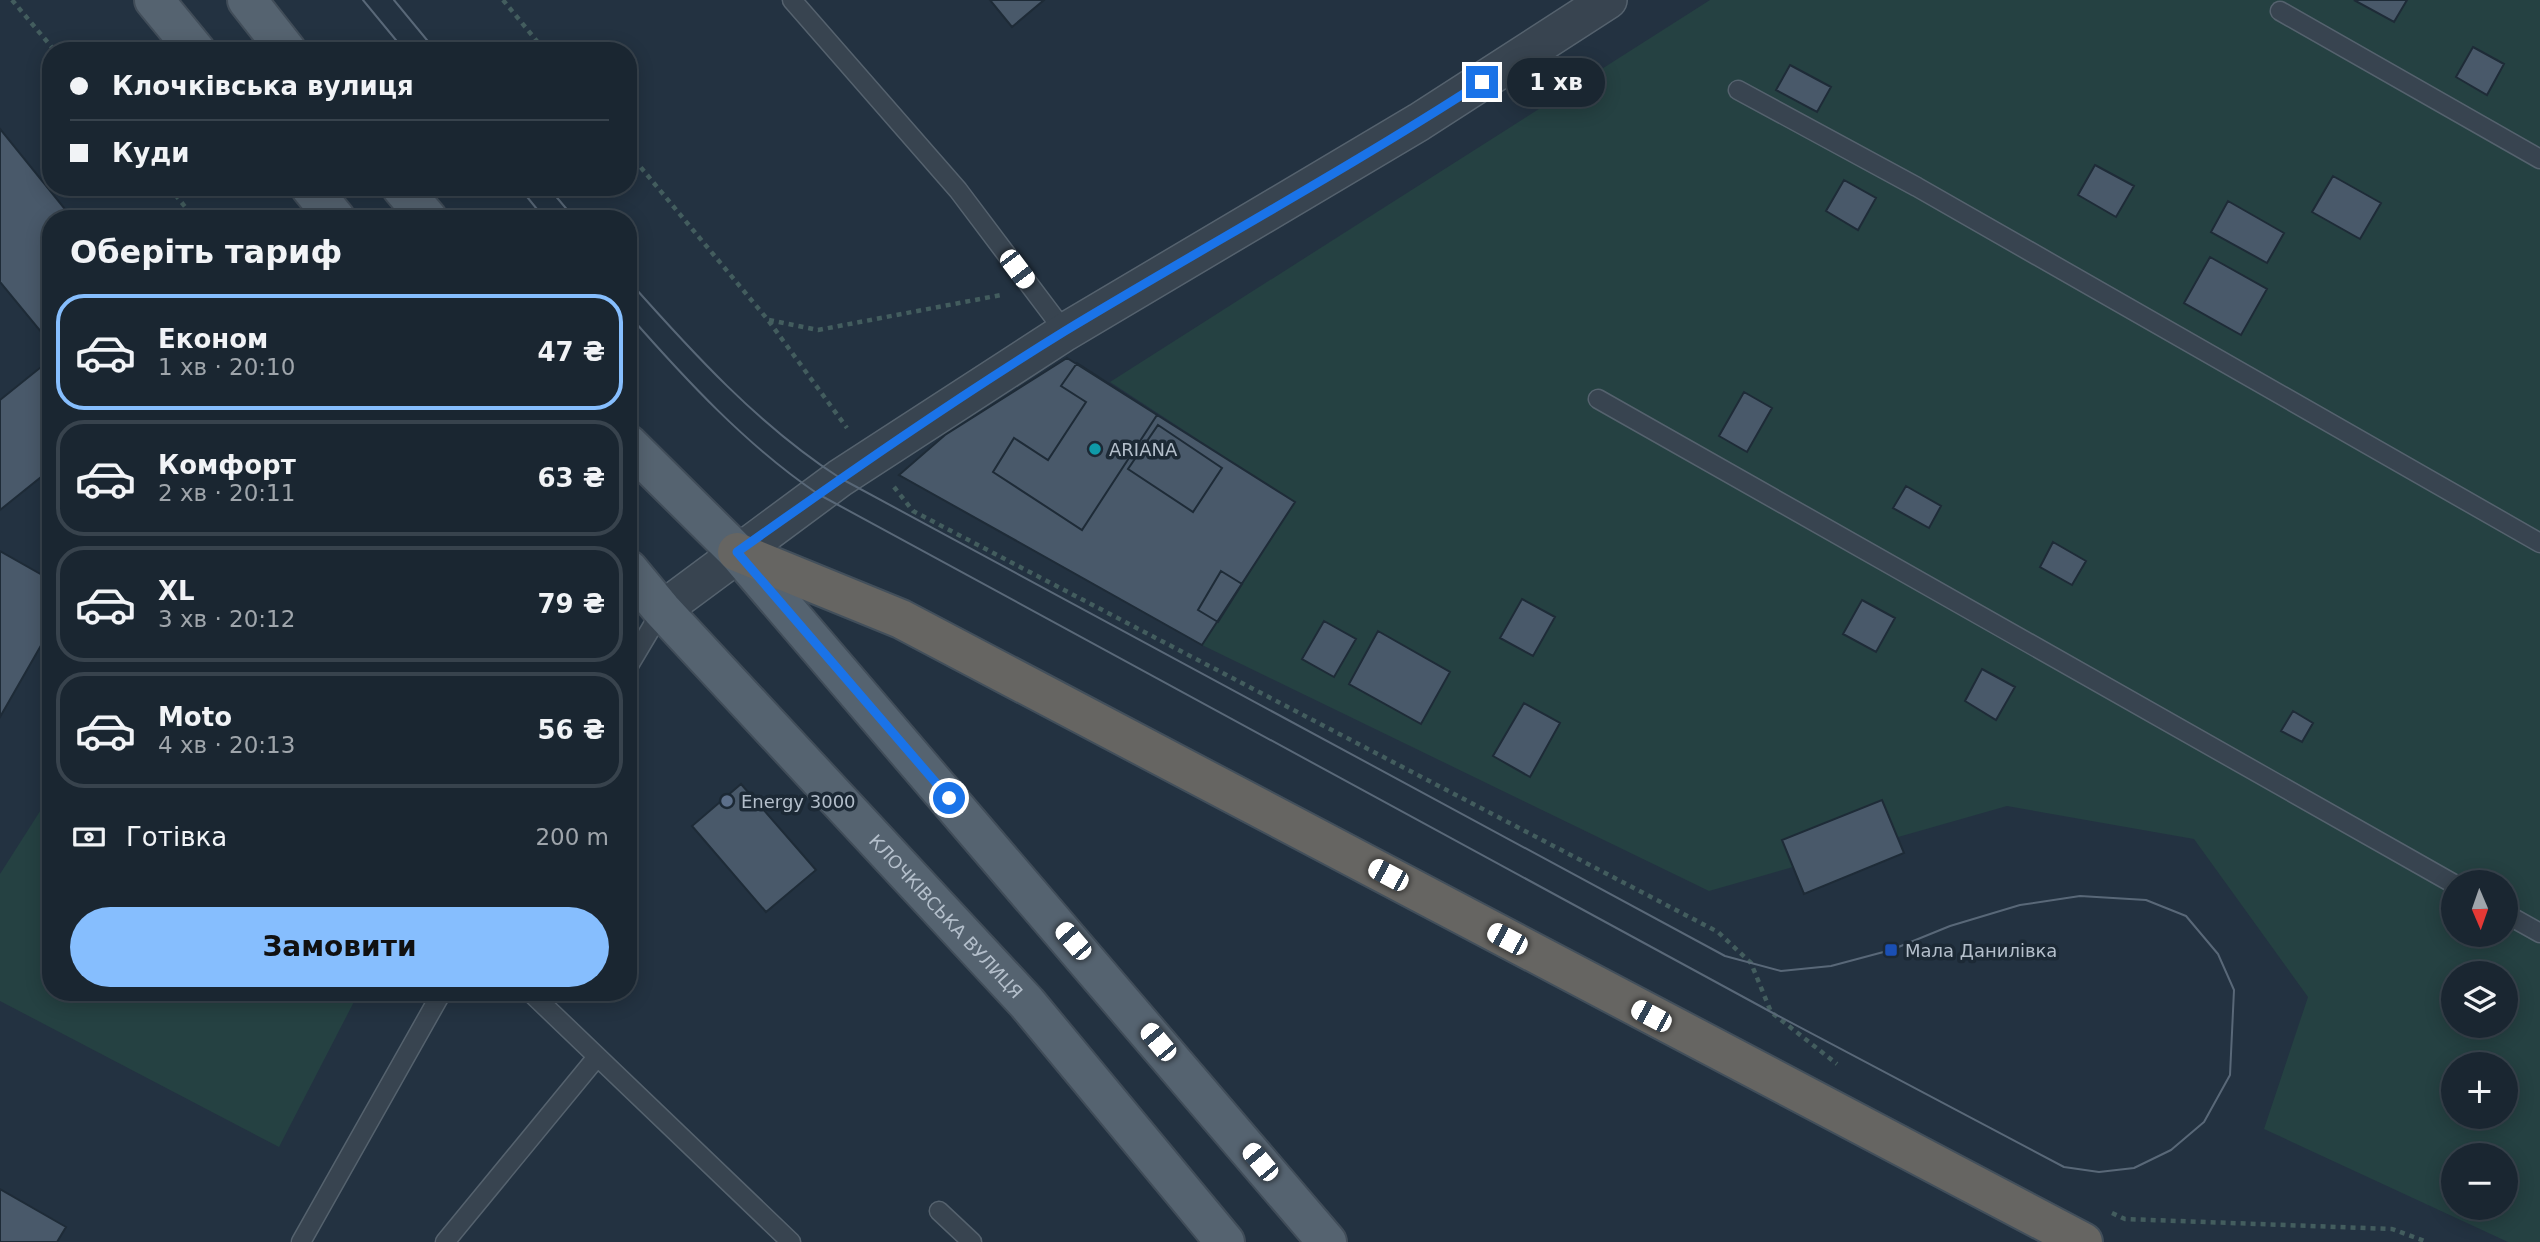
<!DOCTYPE html>
<html lang="uk">
<head>
<meta charset="utf-8">
<style>
	:root { --surface:#1a2631; --page:#232e39; --text:#f1f3f6; --muted:#9fa5ab; --line:#38434d; --accent:#86befe }
	body { margin:0; font-family:"DejaVu Sans",sans-serif; background:var(--page); color:var(--text); height:100vh; display:flex; flex-direction:column; font-size:26px; white-space:nowrap }
	* { box-sizing:border-box; margin:0 }
	p { font-size:23px; color:var(--muted) }
	.icon { flex:none; width:38px; height:38px; fill:none; stroke:currentColor; stroke-width:2; stroke-linecap:round; stroke-linejoin:round }
	.map { position:relative; flex:1; overflow:hidden }
	.details { position:absolute; left:42px; top:210px; width:595px; height:791px; display:flex; flex-direction:column; background:var(--surface); border-radius:28px; box-shadow:0 4px 18px #0003,0 0 0 2px var(--line) }
	.details>* { flex:none }
	.guide { position:absolute; left:42px; top:42px; width:595px; height:154px; border-radius:28px; box-shadow:0 4px 18px #0003,0 0 0 2px var(--line); display:grid; align-content:center; height:154px; padding:0 28px; background:var(--surface) }
	.needle { width:46px; rotate:178deg }
	.controls { position:absolute; left:2441px; top:870px; display:grid; gap:14px }
	.controls a { display:grid; place-items:center; width:77px; height:77px; border-radius:50%; background:var(--surface); box-shadow:0 4px 18px #0003,0 0 0 2px var(--line); font-size:35px }
	.end { position:absolute; width:32px; height:32px; margin:-16px; border:9px solid #1a73e8; background:#fff; box-shadow:0 0 0 4px #fff }
	.from { border-radius:50% }
	.bubble { position:absolute; height:49px; border-radius:24px; background:var(--surface); box-shadow:0 4px 18px #0003,0 0 0 2px var(--line); font-size:23px; font-weight:700; line-height:49px; text-align:center }
	.car { position:absolute; width:21px; height:42px; margin:-21px -10px; border-radius:9px; box-shadow:0 0 5px 2px #0007; background:linear-gradient(#fff 24%,#345 0 40%,#fff 0 76%,#345 0 86%,#fff 0) }
	.guide b { display:flex; align-items:center; gap:24px; height:66px; font-size:26px }
	.guide b+b { border-top:2px solid var(--line) }
	.guide i { width:18px; height:18px; background:var(--text) }
	ul { padding:0; list-style:none }
	li { display:flex; align-items:center; gap:21px; height:116px; margin:0 14px 10px; padding:0 14px; border:4px solid var(--line); border-radius:28px }
	li div { flex:1 }
	li b { display:block; font-size:26px }
	li em { font-style:normal; font-weight:700 }
	li.current { border-color:var(--accent) }
	li>.icon { width:63px; height:63px; stroke-width:1.5 }
	h2 { padding:0 28px; font-size:32px; line-height:84px }
	.pay { display:flex; align-items:center; gap:18px; height:77px; padding:0 28px; font-size:26px }
	.pay p { margin-inline-start:auto }
	.primary-button { display:flex; gap:14px; margin-top:auto; padding:14px 28px }
	.primary-button a { flex:1; height:80px; border-radius:42px; background:var(--accent); color:#111; font-size:28px; font-weight:700; line-height:80px; text-align:center }
	.map>svg:first-child { display:block }
</style>
</head>
<body>
<div class="map">
<svg width="2540" height="1242" viewBox="0 0 2540 1242">
	<rect width="100%" height="100%" fill="#233241"/>
	<path fill="#254142" fill-rule="evenodd" d="M 1710,0 L 2540,0 L 2540,1242 L 2508,1242 L 2264,1129 L 2308,997 L 2194,839 L 2007,806 L 1709,891 L 1202,645 L 1294,502 L 1110,382 ZM 2454,882 L 2506,882 L 2506,934 L 2454,934 ZM 2454,973 L 2506,973 L 2506,1026 L 2454,1026 ZM 2454,1064 L 2506,1064 L 2506,1116 L 2454,1116 ZM 2454,1155 L 2506,1155 L 2506,1208 L 2454,1208 Z
		M 51,794 L 51,992 L 359,992 L 279,1147 L 0,1001 L 0,874 Z"/>
	<path fill="#49596a" stroke="#1e2b37" stroke-width="2" d="M 990,0 L 1044,0 L 1012,27 Z
		M 2354,0 L 2407,0 L 2394,22 Z
		M 2473,47 L 2504,64 L 2487,95 L 2456,77 Z
		M 1790,65 L 1831,87 L 1817,112 L 1776,90 Z
		M 0,129 L 73,219 L 51,219 L 51,344 L 0,282 Z
		M 2095,165 L 2134,186 L 2116,217 L 2078,195 Z
		M 2333,176 L 2381,203 L 2360,239 L 2312,212 Z
		M 1844,180 L 1876,198 L 1858,230 L 1826,211 Z
		M 2228,201 L 2284,233 L 2267,263 L 2211,232 Z
		M 2210,257 L 2267,289 L 2241,335 L 2184,303 Z
		M 1067,358 L 1295,502 L 1202,645 L 899,475 L 945,435 Z
		M 51,359 L 51,469 L 0,510 L 0,400 Z
		M 1077,363 L 1157,415 L 1082,530 L 993,472 L 1014,438 L 1048,460 L 1086,402 L 1061,386 Z
		M 1744,392 L 1772,408 L 1747,452 L 1719,436 Z
		M 1158,425 L 1222,468 L 1193,512 L 1128,469 Z
		M 1906,486 L 1941,506 L 1929,528 L 1893,508 Z
		M 2053,542 L 2086,561 L 2072,585 L 2040,567 Z
		M 0,551 L 51,580 L 51,628 L 0,717 Z
		M 1221,571 L 1242,584 L 1218,622 L 1198,610 Z
		M 1522,599 L 1555,617 L 1533,656 L 1500,638 Z
		M 1862,600 L 1895,618 L 1876,652 L 1843,634 Z
		M 1324,621 L 1356,639 L 1334,677 L 1302,659 Z
		M 1378,631 L 1450,672 L 1421,724 L 1349,684 Z
		M 1982,669 L 2015,687 L 1996,720 L 1965,701 Z
		M 1524,703 L 1560,723 L 1530,777 L 1493,756 Z
		M 2293,711 L 2313,723 L 2302,742 L 2281,731 Z
		M 741,784 L 816,870 L 766,912 L 692,826 Z
		M 1882,800 L 1904,853 L 1804,894 L 1782,840 Z
		M 0,1189 L 66,1227 L 57,1242 L 0,1242 Z"/>
	<g fill="none" stroke-linecap="round" stroke-linejoin="round">
		<g stroke="#55626e" stroke-width="21">
			<path id="service" d="M 792,0 L 958,190 L 1065,332
				M 2280,11 L 2540,159
				M 1738,90 L 1917,187 L 2540,543
				M 1598,399 L 2454,884
				M 628,667 L 662,610
				M 2506,914 L 2540,933
				M 530,992 L 791,1242
				M 939,1211 L 972,1242
				M 301,1242 L 442,992
				M 445,1242 L 597,1057"/>
		</g>
		<g stroke="#55626e" stroke-width="40">
			<path id="minor" d="M 662,610 L 840,478 L 1065,332 L 1419,122 L 1608,0"/>
		</g>
		<g stroke="#414d59" stroke-width="42">
			<g id="primary">
				<path d="M 154,0 L 196,51"/>
				<path d="M 247,0 L 287,51"/>
				<path d="M 310,187 L 336,219"/>
				<path d="M 401,187 L 428,219"/>
				<path d="M 628,444 L 737,552 L 1327,1242"/>
				<path id="s1" d="M 628,569 L 662,610 L 1027,1003 L 1225,1242"/>
			</g>
		</g>
		<g stroke="#424f5b" stroke-width="42">
			<path id="trunk" d="M 737,552 L 901,619 L 2083,1242"/>
		</g>
		<path stroke="#435d5e" stroke-width="4.5" stroke-dasharray="5 5" stroke-linecap="butt" d="M 12,0 L 55,51
			M 503,0 L 545,51
			M 628,152 L 768,320 L 847,428
			M 169,187 L 195,219
			M 769,320 L 818,330 L 1001,295
			M 894,487 L 913,511 L 1718,932 L 1751,963 L 1771,1012 L 1837,1064
			M 2112,1213 L 2125,1219 L 2392,1229 L 2427,1242"/>
		<use href="#service" stroke="#384450" stroke-width="18"/>
		<use href="#minor" stroke="#384450" stroke-width="37"/>
		<use href="#primary" stroke="#556370" stroke-width="38"/>
		<use href="#trunk" stroke="#666562" stroke-width="38"/>
		<path stroke="#596878" stroke-width="2" d="M 363,0 L 405,51
			M 394,0 L 436,51
			M 519,187 L 545,219
			M 548,187 L 575,219
			M 628,280 C 691,351 759,426 840,478 L 1725,956 L 1781,971 L 1831,966 L 1891,950 L 1950,926 L 2020,905 L 2080,896 L 2146,900 L 2186,916 L 2218,954 L 2234,990 L 2230,1075 L 2204,1122 L 2171,1150 L 2134,1168 L 2099,1172 L 2064,1167 L 1771,1012 L 818,494 C 747,446 685,379 628,314"/>
	</g>
	<g fill="none" stroke-linecap="round" stroke-linejoin="round">
		<path stroke="#1a73e8" stroke-width="9" d="M 949,798 L 737,552 C 844,476 953,400 1065,331 C 1204,247 1346,170 1482,82"/>
	</g>
	<circle fill="#0f9aa8" stroke="#1c2935" stroke-width="2.5" cx="1095" cy="449" r="7"/>
	<circle fill="#5c6f8a" stroke="#1c2935" stroke-width="2.5" cx="727" cy="801" r="7"/>
	<rect fill="#1a4fb4" stroke="#1c2935" stroke-width="2.5" x="1884" y="943" width="14" height="14" rx="3.5"/>
	<g text-anchor="middle" dominant-baseline="central" stroke-width="7" stroke-linejoin="round" paint-order="stroke">
		<g font-size="18" fill="#b4bfcb" stroke="#1c2935" text-anchor="start">
			<text x="1109" y="449">ARIANA</text>
			<text x="741" y="801">Energy 3000</text>
			<text x="1905" y="950">Мала Данилівка</text>
		</g>
		<g font-size="18" fill="#b4bfcb" stroke="#1c2935">
			<text stroke="none"><textPath href="#s1" startOffset="471">КЛОЧКІВСЬКА ВУЛИЦЯ</textPath></text>
		</g>
	</g>
</svg>
<div class="controls">
<a><svg class="needle" viewBox="-14 -14 28 28"><path d="M0-13l5 13h-10z" fill="#e53935"/><path d="M0 13l5-13h-10z" fill="#9fa5ab"/></svg></a>
<a><svg class="icon" aria-label="layers" viewBox="0 0 24 24"><path d="M12 4l9 5-9 5-9-5zM3 14l9 5 9-5"/></svg></a>
<a>+</a>
<a>−</a>
</div>
<i class="end from" style="left:949px;top:798px"></i>
<i class="end" style="left:1482px;top:82px"></i>
<div class="bubble" style="left:1507px;top:58px;width:98px">1 хв</div>
<i class="car" style="left:1017px;top:269px;rotate:143deg"></i>
<i class="car" style="left:1388px;top:875px;rotate:298deg"></i>
<i class="car" style="left:1507px;top:939px;rotate:298deg"></i>
<i class="car" style="left:1073px;top:941px;rotate:319deg"></i>
<i class="car" style="left:1651px;top:1016px;rotate:298deg"></i>
<i class="car" style="left:1158px;top:1042px;rotate:320deg"></i>
<i class="car" style="left:1260px;top:1162px;rotate:320deg"></i>
<div class="guide">
<b><i class="from"></i>Клочківська вулиця</b>
<b><i></i>Куди</b>
</div>
<section class="details">
<h2>Оберіть тариф</h2>
<ul>
<li class="current"><svg class="icon" aria-label="car" viewBox="0 0 24 24"><path d="M5 17H2v-5l4-1 3-4h7l3 4 3 1v5h-3M9 17h6M6 11h13"/><circle cx="7" cy="17" r="2"/><circle cx="17" cy="17" r="2"/></svg><div><b>Економ</b><p>1 хв · 20:10</p></div><em>47 ₴</em></li>
<li><svg class="icon" aria-label="car" viewBox="0 0 24 24"><path d="M5 17H2v-5l4-1 3-4h7l3 4 3 1v5h-3M9 17h6M6 11h13"/><circle cx="7" cy="17" r="2"/><circle cx="17" cy="17" r="2"/></svg><div><b>Комфорт</b><p>2 хв · 20:11</p></div><em>63 ₴</em></li>
<li><svg class="icon" aria-label="car" viewBox="0 0 24 24"><path d="M5 17H2v-5l4-1 3-4h7l3 4 3 1v5h-3M9 17h6M6 11h13"/><circle cx="7" cy="17" r="2"/><circle cx="17" cy="17" r="2"/></svg><div><b>XL</b><p>3 хв · 20:12</p></div><em>79 ₴</em></li>
<li><svg class="icon" aria-label="car" viewBox="0 0 24 24"><path d="M5 17H2v-5l4-1 3-4h7l3 4 3 1v5h-3M9 17h6M6 11h13"/><circle cx="7" cy="17" r="2"/><circle cx="17" cy="17" r="2"/></svg><div><b>Moto</b><p>4 хв · 20:13</p></div><em>56 ₴</em></li>
</ul>
<div class="pay"><svg class="icon" aria-label="cash" viewBox="0 0 24 24"><path d="M3 7h18v10H3z"/><circle cx="12" cy="12" r="2"/></svg>Готівка<p>200 m</p></div>
<div class="primary-button"><a>Замовити</a></div>
</section>
</div>
</body>
</html>
